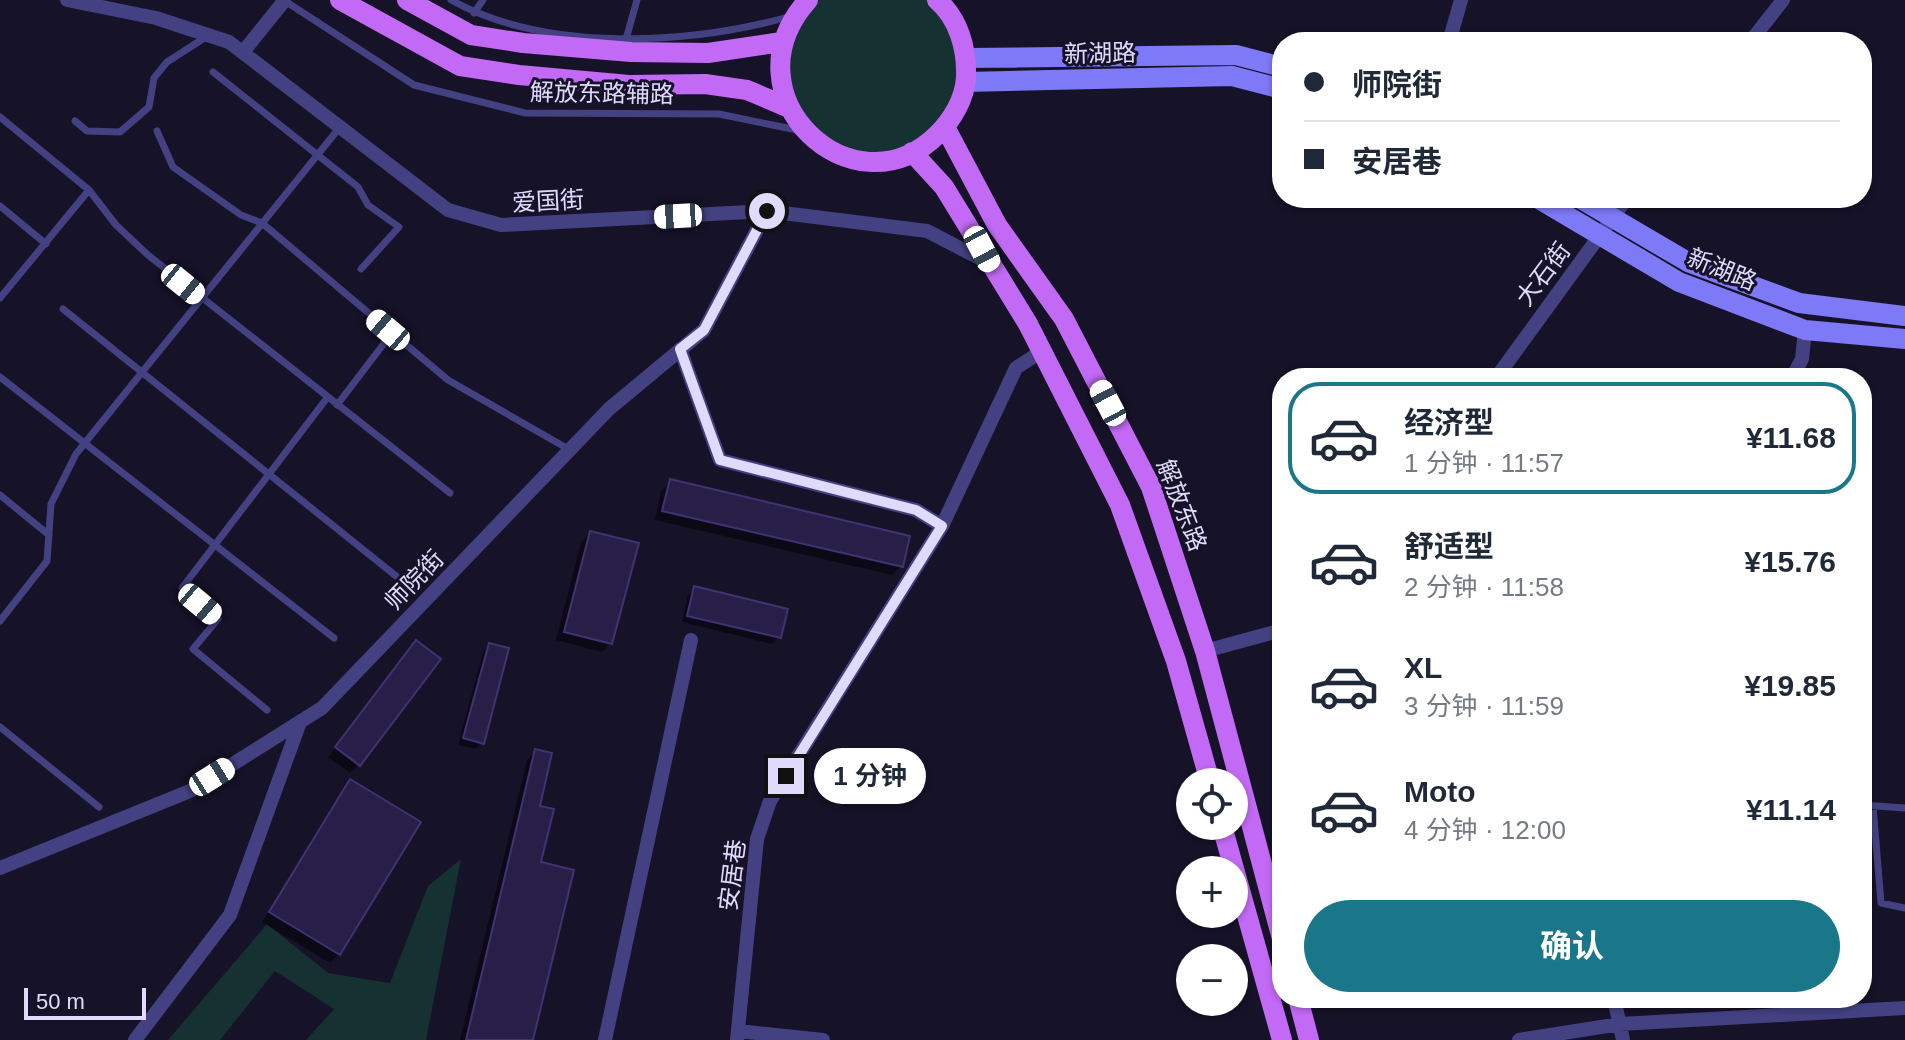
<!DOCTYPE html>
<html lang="zh">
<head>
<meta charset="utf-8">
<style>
	:root { --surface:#fff; --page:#f2f2f3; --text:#1f2937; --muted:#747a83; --line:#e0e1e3; --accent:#1a778a }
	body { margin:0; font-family:Arial,"Noto Sans SC",sans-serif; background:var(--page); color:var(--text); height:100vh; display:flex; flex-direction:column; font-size:30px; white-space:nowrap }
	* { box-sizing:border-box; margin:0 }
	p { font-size:26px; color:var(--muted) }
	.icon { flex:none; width:44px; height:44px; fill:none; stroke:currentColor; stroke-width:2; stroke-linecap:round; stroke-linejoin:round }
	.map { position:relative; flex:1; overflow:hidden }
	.panel { position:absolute; left:1272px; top:368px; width:600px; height:640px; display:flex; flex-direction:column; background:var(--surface); border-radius:32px; box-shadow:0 2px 6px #0004 }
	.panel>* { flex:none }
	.guide { position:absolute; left:1272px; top:32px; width:600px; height:176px; border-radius:32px; box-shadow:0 2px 6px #0004; display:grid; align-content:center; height:176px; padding:0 32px; background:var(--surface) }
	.tools { position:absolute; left:1176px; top:768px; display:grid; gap:16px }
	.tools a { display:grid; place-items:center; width:72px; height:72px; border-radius:50%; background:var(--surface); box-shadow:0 2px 6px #0004; font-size:40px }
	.scale { position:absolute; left:24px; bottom:20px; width:122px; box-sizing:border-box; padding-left:8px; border:4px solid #e0dbfd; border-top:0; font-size:22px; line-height:28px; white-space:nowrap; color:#e0dbfd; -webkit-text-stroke:6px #161228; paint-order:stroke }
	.end { position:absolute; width:36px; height:36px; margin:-18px; border:10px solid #e0dbfd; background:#111; box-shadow:0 0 0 4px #111 }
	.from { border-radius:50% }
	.bubble { position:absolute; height:56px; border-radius:28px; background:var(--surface); box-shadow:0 2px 6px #0004; font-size:26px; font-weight:700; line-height:56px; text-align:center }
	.car { position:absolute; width:24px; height:48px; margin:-24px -12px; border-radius:10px; box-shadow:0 0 6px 2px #0007; background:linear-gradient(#fff 24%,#345 0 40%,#fff 0 76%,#345 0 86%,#fff 0) }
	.guide b { display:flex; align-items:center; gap:28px; height:76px; font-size:30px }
	.guide b+b { border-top:2px solid var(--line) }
	.guide i { width:20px; height:20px; background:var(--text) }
	ul { padding:14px 0 0; list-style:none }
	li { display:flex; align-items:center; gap:24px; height:112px; margin:0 16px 12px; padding:0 16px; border:4px solid transparent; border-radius:32px }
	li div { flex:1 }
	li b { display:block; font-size:30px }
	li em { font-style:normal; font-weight:700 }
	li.current { border-color:var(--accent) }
	li>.icon { width:72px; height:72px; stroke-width:1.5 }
	.action { display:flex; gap:16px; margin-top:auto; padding:16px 32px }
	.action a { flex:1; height:92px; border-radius:48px; background:var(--accent); color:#fff; font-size:32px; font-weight:700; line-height:92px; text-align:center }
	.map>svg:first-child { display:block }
</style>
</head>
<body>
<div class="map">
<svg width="1905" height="1040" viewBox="0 0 1905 1040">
	<rect width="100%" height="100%" fill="#161228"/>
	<path fill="#153131" d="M 808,0 L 937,0 L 944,6 L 966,82 L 930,142 L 854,159 L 787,107 L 794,16 Z
		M 461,859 L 426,1040 L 306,1040 L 334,1009 L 275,971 L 220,1040 L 168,1040 L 267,924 L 328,973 L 390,983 L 428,886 Z"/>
	<path fill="#0007" d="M 670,482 L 901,566 L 892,575 L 655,520 L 661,491 Z
		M 590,533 L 611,643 L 602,652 L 556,640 L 581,542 Z
		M 695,589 L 779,637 L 772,644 L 682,622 L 688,595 Z
		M 489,645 L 482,743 L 475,749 L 458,745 L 483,652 Z
		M 408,652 L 359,764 L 350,773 L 328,757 Z
		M 536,751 L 531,1040 L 460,1040 L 527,760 Z
		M 351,781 L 339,954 L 330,963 L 262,922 Z"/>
	<path fill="#281f48" stroke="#403372" stroke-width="2" d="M 670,479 L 910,536 L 903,567 L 662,511 Z
		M 590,531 L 639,543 L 612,644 L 564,632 Z
		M 694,586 L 788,609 L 781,638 L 687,616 Z
		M 416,640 L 441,659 L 360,766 L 335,747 Z
		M 489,643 L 509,648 L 484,744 L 463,738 Z
		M 535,749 L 552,753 L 540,806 L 554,809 L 541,862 L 574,870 L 533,1040 L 466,1040 Z
		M 350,779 L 421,822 L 340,955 L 269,912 Z"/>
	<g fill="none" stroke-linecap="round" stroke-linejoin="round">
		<path stroke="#444183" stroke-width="7" d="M 451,0 C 547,53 689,45 792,16
			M 285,1 L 414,85 L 525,113 L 719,114 L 802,131
			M 474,13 L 483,0
			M 626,39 L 637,0
			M 213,72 L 358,187 L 368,205 L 399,227 L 361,269
			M 0,117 L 89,190 L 0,298
			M 75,121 L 87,131 L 120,132 L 149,107 L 154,78 L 167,62 L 206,37
			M 157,131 L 173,167 L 241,215 L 262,223 L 448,380 L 570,450
			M 89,190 L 116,225 L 148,255 L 450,493
			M 0,206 L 46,244
			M 63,309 L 396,576
			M 0,377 L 334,638
			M 337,405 L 392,333
			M 0,495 L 49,535
			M 0,621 L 47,561 L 51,504 L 76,454 L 340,127
			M 267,710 L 193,649 L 218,619 L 182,588 L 327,398
			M 0,727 L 99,807
			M 1862,805 L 1905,808
			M 1873,806 L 1881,903 L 1905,908"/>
		<path stroke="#444183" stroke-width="14" d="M 67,0 L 156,18 L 229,42 L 448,210 L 501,225 L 767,211 L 927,231 L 991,264
			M 1449,42 L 1461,0
			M 1750,42 L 1783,0
			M 243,52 L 284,1
			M 680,349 L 720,460 L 916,510 L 942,526
			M 1496,378 L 1627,198
			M 1792,378 L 1802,359 L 1805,330
			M 1205,651 L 1282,630
			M 0,868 L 190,791 L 322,708 L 609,409 L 704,330 L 767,211
			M 1614,998 L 1623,1040
			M 738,1031 L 823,1040
			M 135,1040 L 230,915 L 300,722
			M 605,1040 L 691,640
			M 737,1040 L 757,839 L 770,801 L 942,526 L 1016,368 L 1042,351
			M 1519,1040 L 1620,1024 L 1905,1008"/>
		<path stroke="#7e79f6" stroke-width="20" d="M 966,58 L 1236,55 L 1282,67
			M 966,82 L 1232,76 L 1282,89
			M 1537,198 L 1679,282 L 1805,330 L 1905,339
			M 1579,198 L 1688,262 L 1799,303 L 1905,316"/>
		<path stroke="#c26af5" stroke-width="20" d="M 340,0 L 460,66 L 519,75 L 629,85 L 705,84 L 747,90 L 787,107
			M 407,0 L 471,35 L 523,43 L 631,52 L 708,53 L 782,42
			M 808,0 C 723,95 853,217 937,135 C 952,120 965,99 966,77 C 967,49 959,19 937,0
			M 945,127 L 997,225 L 1064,319 L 1151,487 L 1205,651 L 1282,939
			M 912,152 L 944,187 L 1028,324 L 1120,505 L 1176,661 L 1210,782
			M 1222,826 L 1282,1040
			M 1298,998 L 1309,1040"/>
	</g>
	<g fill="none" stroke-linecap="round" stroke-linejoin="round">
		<path stroke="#e0dbfd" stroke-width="10" d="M 767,211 L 704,330 L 680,349 L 720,460 L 916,510 L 942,526 L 786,776"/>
	</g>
	<g text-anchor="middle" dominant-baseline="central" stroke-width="6" stroke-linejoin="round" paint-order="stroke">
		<g font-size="24" fill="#e0dbfd" stroke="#161228">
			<text transform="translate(1100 53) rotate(-1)">新湖路</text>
			<text transform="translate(602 93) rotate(1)">解放东路辅路</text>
			<text transform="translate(548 201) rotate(-3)">爱国街</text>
			<text transform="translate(1722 269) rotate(22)">新湖路</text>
			<text transform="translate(1543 274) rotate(-53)">大石街</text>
			<text transform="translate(1182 505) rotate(69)">解放东路</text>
			<text transform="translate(414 580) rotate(-46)">师院街</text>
			<text transform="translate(732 875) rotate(-83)">安居巷</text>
		</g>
	</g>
</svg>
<div class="tools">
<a><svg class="icon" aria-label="locate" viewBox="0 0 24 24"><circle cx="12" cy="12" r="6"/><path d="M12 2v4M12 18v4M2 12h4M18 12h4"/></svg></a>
<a>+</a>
<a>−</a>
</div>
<div class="scale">50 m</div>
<i class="end from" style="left:767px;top:211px"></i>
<i class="end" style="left:786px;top:776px"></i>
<div class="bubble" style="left:814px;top:748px;width:112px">1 分钟</div>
<i class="car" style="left:678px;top:216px;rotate:267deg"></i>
<i class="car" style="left:982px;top:249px;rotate:152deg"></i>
<i class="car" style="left:183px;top:284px;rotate:129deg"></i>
<i class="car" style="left:388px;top:330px;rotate:310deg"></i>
<i class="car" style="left:1108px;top:403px;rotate:332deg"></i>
<i class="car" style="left:200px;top:604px;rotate:130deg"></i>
<i class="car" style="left:212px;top:777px;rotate:58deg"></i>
<div class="guide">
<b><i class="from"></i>师院街</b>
<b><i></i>安居巷</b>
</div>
<section class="panel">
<ul>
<li class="current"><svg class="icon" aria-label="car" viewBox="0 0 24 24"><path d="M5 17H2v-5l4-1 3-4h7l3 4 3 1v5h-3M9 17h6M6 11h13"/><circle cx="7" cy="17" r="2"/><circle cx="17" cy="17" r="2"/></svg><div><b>经济型</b><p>1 分钟 · 11:57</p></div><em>¥11.68</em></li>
<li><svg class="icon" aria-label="car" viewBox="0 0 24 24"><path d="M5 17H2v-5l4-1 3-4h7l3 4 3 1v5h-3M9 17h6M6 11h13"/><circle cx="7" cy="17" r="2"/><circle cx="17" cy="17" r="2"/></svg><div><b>舒适型</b><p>2 分钟 · 11:58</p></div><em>¥15.76</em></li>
<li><svg class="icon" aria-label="car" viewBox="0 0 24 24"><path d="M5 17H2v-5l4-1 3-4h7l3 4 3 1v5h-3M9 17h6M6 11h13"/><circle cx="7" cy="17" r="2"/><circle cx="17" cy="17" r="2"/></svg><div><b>XL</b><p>3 分钟 · 11:59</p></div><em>¥19.85</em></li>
<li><svg class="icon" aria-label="car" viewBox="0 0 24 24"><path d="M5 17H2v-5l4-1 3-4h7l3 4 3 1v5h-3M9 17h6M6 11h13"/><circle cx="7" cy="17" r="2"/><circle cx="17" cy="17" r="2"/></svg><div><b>Moto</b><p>4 分钟 · 12:00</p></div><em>¥11.14</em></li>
</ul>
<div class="action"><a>确认</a></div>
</section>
</div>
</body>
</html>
